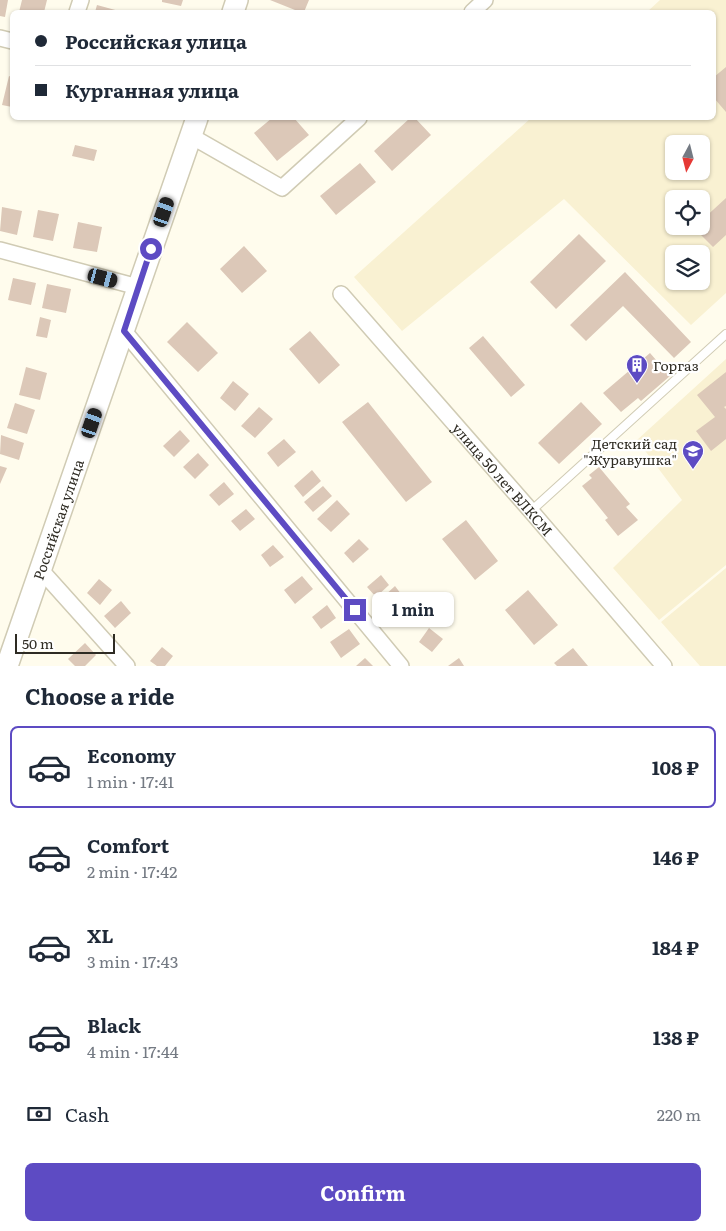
<!DOCTYPE html>
<html lang="en">
<head>
<meta charset="utf-8">
<style>
	:root { --surface:#fff; --page:#f6f6f7; --text:#1f2937; --muted:#747a83; --line:#e0e1e3; --accent:#5d4bc3 }
	body { margin:0; font-family:Literata,serif; background:var(--page); color:var(--text); height:100vh; display:flex; flex-direction:column; font-size:19px; white-space:nowrap }
	* { box-sizing:border-box; margin:0 }
	p { font-size:16px; color:var(--muted) }
	.icon { flex:none; width:28px; height:28px; fill:none; stroke:currentColor; stroke-width:2; stroke-linecap:round; stroke-linejoin:round }
	.map { position:relative; height:666px; overflow:hidden }
	.side { display:flex; flex-direction:column; background:var(--surface); flex:1 }
	.side>* { flex:none }
	.banner { position:absolute; left:10px; top:10px; width:706px; height:110px; border-radius:8px; box-shadow:0 1px 4px #0004; display:grid; align-content:center; height:110px; padding:0 25px; background:var(--surface) }
	.needle { width:32px; rotate:187deg }
	.tools { position:absolute; left:665px; top:135px; display:grid; gap:10px }
	.tools a { display:grid; place-items:center; width:45px; height:45px; border-radius:8px; background:var(--surface); box-shadow:0 1px 4px #0004; font-size:25px }
	.scale { position:absolute; left:15px; bottom:12px; width:100px; box-sizing:border-box; padding-left:5px; border:2px solid #2e2b23; border-top:0; font-size:14px; line-height:18px; white-space:nowrap; color:#2e2b23; -webkit-text-stroke:4px #fff; paint-order:stroke }
	.end { position:absolute; width:22px; height:22px; margin:-11px; border:6px solid #5d4bc3; background:#fff; box-shadow:0 0 0 2px #fff }
	.from { border-radius:50% }
	.bubble { position:absolute; height:35px; border-radius:8px; background:var(--surface); box-shadow:0 1px 4px #0004; font-size:16px; font-weight:700; line-height:35px; text-align:center }
	.car { position:absolute; width:15px; height:30px; margin:-15px -8px; border-radius:6px; box-shadow:0 0 4px 1px #0007; background:linear-gradient(#222 24%,#8ab4d8 0 40%,#222 0 76%,#8ab4d8 0 86%,#222 0) }
	.banner b { display:flex; align-items:center; gap:18px; height:48px; font-size:19px }
	.banner b+b { border-top:1px solid var(--line) }
	.banner i { width:12px; height:12px; background:var(--text) }
	ul { padding:0; list-style:none }
	li { display:flex; align-items:center; gap:15px; height:82px; margin:0 10px 8px; padding:0 15px; border:2px solid transparent; border-radius:8px }
	li div { flex:1 }
	li b { display:block; font-size:19px }
	li em { font-style:normal; font-weight:700 }
	li.active { border-color:var(--accent) }
	li>.icon { width:45px; height:45px; stroke-width:1.5 }
	h2 { padding:0 25px; font-size:22px; line-height:60px }
	.pay { display:flex; align-items:center; gap:12px; height:55px; padding:0 25px; font-size:19px }
	.pay p { margin-inline-start:auto }
	.primary-button { display:flex; gap:10px; margin-top:auto; padding:10px 25px }
	.primary-button a { flex:1; height:58px; border-radius:8px; background:var(--accent); color:#fff; font-size:20px; font-weight:700; line-height:58px; text-align:center }
	.map>svg:first-child { display:block }
</style>
</head>
<body>
<div class="map">
<svg width="726" height="666" viewBox="0 0 726 666">
	<rect width="100%" height="100%" fill="#fffced"/>
	<path fill="#f9f1d2" fill-rule="evenodd" d="M 660,0 L 726,0 L 726,293 L 691,325 L 564,199 L 402,331 L 354,277 L 531,118 L 714,118 L 714,12 L 647,12 ZM 674,144 L 701,144 L 701,171 L 674,171 ZM 674,199 L 701,199 L 701,226 L 674,226 ZM 674,254 L 701,254 L 701,281 L 674,281 Z
		M 726,359 L 726,565 L 659,620 L 613,568 L 682,500 L 637,440 Z
		M 726,568 L 726,666 L 700,666 L 661,622 Z"/>
	<path fill="#dcc8b8" d="M 0,0 L 8,0 L 5,17 L 0,16 Z
		M 22,0 L 47,0 L 44,12 L 19,12 Z
		M 162,0 L 183,0 L 181,6 L 162,2 Z
		M 270,0 L 309,0 L 304,12 L 300,12 Z
		M 97,5 L 119,11 L 119,12 L 95,12 Z
		M 726,67 L 726,112 L 714,98 L 714,77 Z
		M 9,76 L 12,77 L 12,107 L 2,105 Z
		M 272,118 L 294,118 L 309,135 L 277,161 L 254,133 Z
		M 410,118 L 415,118 L 431,135 L 392,171 L 374,151 Z
		M 75,145 L 97,150 L 94,161 L 72,156 Z
		M 360,163 L 376,182 L 336,215 L 320,196 Z
		M 726,198 L 726,235 L 713,247 L 694,228 L 701,226 L 701,221 Z
		M 2,207 L 22,211 L 17,235 L 0,231 Z
		M 38,210 L 59,214 L 53,241 L 33,237 Z
		M 78,222 L 102,227 L 97,252 L 73,248 Z
		M 579,234 L 606,261 L 556,309 L 530,282 Z
		M 244,246 L 267,271 L 242,293 L 220,269 Z
		M 625,272 L 691,342 L 674,358 L 623,306 L 586,341 L 570,325 Z
		M 13,278 L 36,283 L 31,305 L 8,300 Z
		M 47,284 L 71,289 L 66,313 L 42,308 Z
		M 40,317 L 51,320 L 47,338 L 36,336 Z
		M 187,322 L 218,353 L 198,372 L 167,342 Z
		M 310,331 L 340,365 L 319,384 L 289,349 Z
		M 483,336 L 525,385 L 511,397 L 469,348 Z
		M 650,353 L 670,376 L 641,401 L 638,398 L 621,412 L 603,393 Z
		M 26,367 L 47,373 L 40,400 L 19,395 Z
		M 726,372 L 726,406 L 724,407 L 726,409 L 726,439 L 711,451 L 696,431 L 715,417 L 697,395 Z
		M 233,381 L 249,394 L 235,411 L 220,398 Z
		M 368,402 L 432,482 L 406,502 L 342,422 Z
		M 581,402 L 602,424 L 559,464 L 538,443 Z
		M 15,403 L 35,410 L 27,434 L 7,428 Z
		M 259,407 L 273,419 L 255,438 L 241,426 Z
		M 180,430 L 190,441 L 174,457 L 163,446 Z
		M 1,435 L 24,443 L 19,460 L 0,454 Z
		M 284,439 L 296,452 L 278,467 L 267,453 Z
		M 198,453 L 209,465 L 195,479 L 183,467 Z
		M 0,466 L 7,468 L 0,484 Z
		M 599,467 L 630,504 L 626,507 L 638,520 L 618,536 L 605,520 L 608,518 L 582,486 L 592,478 L 589,475 Z
		M 312,470 L 321,481 L 303,497 L 294,486 Z
		M 224,482 L 234,494 L 219,506 L 209,495 Z
		M 323,486 L 332,496 L 313,512 L 304,502 Z
		M 337,500 L 350,514 L 331,532 L 317,519 Z
		M 246,509 L 255,519 L 240,531 L 231,521 Z
		M 466,520 L 498,561 L 475,580 L 442,539 Z
		M 359,539 L 369,549 L 353,563 L 344,553 Z
		M 273,545 L 284,557 L 270,567 L 261,555 Z
		M 381,575 L 389,585 L 376,597 L 367,587 Z
		M 302,576 L 313,589 L 295,604 L 284,590 Z
		M 99,579 L 112,590 L 100,605 L 87,593 Z
		M 395,586 L 404,598 L 392,608 L 383,597 Z
		M 528,590 L 558,625 L 534,645 L 505,610 Z
		M 121,601 L 131,613 L 115,628 L 104,616 Z
		M 327,605 L 336,618 L 321,629 L 312,617 Z
		M 429,628 L 443,639 L 432,652 L 419,642 Z
		M 349,629 L 360,644 L 341,658 L 330,642 Z
		M 85,643 L 96,655 L 85,666 L 75,666 L 68,659 Z
		M 162,647 L 173,656 L 165,666 L 157,666 L 150,661 Z
		M 573,648 L 588,666 L 557,666 L 554,663 Z
		M 365,658 L 373,666 L 356,666 Z
		M 459,658 L 464,666 L 448,666 Z"/>
	<g fill="none" stroke-linecap="round" stroke-linejoin="round">
		<g stroke="#d0cbb4" stroke-width="10">
			<path id="lane" d="M 531,511 L 726,334"/>
		</g>
		<g stroke="#d0cbb4" stroke-width="18">
			<g id="street">
				<path d="M 77,12 L 81,0"/>
				<path d="M 472,12 L 485,0"/>
				<path d="M 0,38 L 12,41"/>
				<path d="M 191,136 L 282,188 L 359,118"/>
				<path d="M 0,250 L 138,287"/>
				<path id="s1" d="M 341,294 L 531,511 L 664,666"/>
				<path d="M 124,331 L 401,666"/>
				<path d="M 40,569 L 127,666"/>
			</g>
		</g>
		<g stroke="#d0cbb4" stroke-width="24">
			<g id="secondary">
				<path d="M 233,12 L 237,0"/>
				<path id="s2" d="M 7,666 L 197,118"/>
			</g>
		</g>
		<use href="#lane" stroke="#fff" stroke-width="8"/>
		<use href="#street" stroke="#fff" stroke-width="15"/>
		<use href="#secondary" stroke="#fff" stroke-width="21"/>
	</g>
	<g fill="none" stroke-linecap="round" stroke-linejoin="round">
		<path stroke="#5d4bc3" stroke-width="6" d="M 151,249 L 124,331 L 355,610"/>
	</g>
	<defs>
		<g id="building-pin" transform="scale(1.125)"><path d="M0 17L-7.5 6A9.5 9.5 0 1 1 7.5 6Z" fill="#5d4bc3" stroke="#fff"/><path d="M-4-6H4V6H1V3H-1V6H-4ZM-2.5-4.3h1.7v1.8h-1.7ZM.8-4.3h1.7v1.8H.8ZM-2.5-1h1.7V.8h-1.7ZM.8-1h1.7V.8H.8Z" fill="#fff"/></g>
		<g id="school-pin" transform="scale(1.125)"><path d="M0 17L-7.5 6A9.5 9.5 0 1 1 7.5 6Z" fill="#5d4bc3" stroke="#fff"/><path d="M0-5L7-2L0 1L-7-2ZM-4 1L0 2.5L4 1V4Q0 6-4 4Z" fill="#fff"/></g>
	</defs>
	<g fill-rule="evenodd">
		<use href="#building-pin" x="637" y="365"/>
		<use href="#school-pin" x="693" y="451"/>
	</g>
	<g text-anchor="middle" dominant-baseline="central" stroke-width="4.5" stroke-linejoin="round" paint-order="stroke">
		<g font-size="14" fill="#2e2b23" stroke="#fff" text-anchor="start">
			<text x="653" y="365">Горгаз</text>
			<text x="677" y="443" text-anchor="end">Детский сад<tspan x="677" dy="16">"Журавушка"</tspan></text>
		</g>
		<g font-size="14" fill="#2e2b23" stroke="#fff">
			<text stroke="none"><textPath href="#s1" startOffset="246">улица 50 лет ВЛКСМ</textPath></text>
			<text stroke="none"><textPath href="#s2" startOffset="155">Российская улица</textPath></text>
		</g>
	</g>
</svg>
<div class="tools">
<a><svg class="needle" viewBox="-14 -14 28 28"><path d="M0-13l5 13h-10z" fill="#e53935"/><path d="M0 13l5-13h-10z" fill="#747a83"/></svg></a>
<a><svg class="icon" aria-label="locate" viewBox="0 0 24 24"><circle cx="12" cy="12" r="6"/><path d="M12 2v4M12 18v4M2 12h4M18 12h4"/></svg></a>
<a><svg class="icon" aria-label="layers" viewBox="0 0 24 24"><path d="M12 4l9 5-9 5-9-5zM3 14l9 5 9-5"/></svg></a>
</div>
<div class="scale">50 m</div>
<i class="end from" style="left:151px;top:249px"></i>
<i class="end" style="left:355px;top:610px"></i>
<div class="bubble" style="left:372px;top:592px;width:82px">1 min</div>
<i class="car" style="left:164px;top:212px;rotate:19deg"></i>
<i class="car" style="left:103px;top:278px;rotate:105deg"></i>
<i class="car" style="left:92px;top:423px;rotate:19deg"></i>
<div class="banner">
<b><i class="from"></i>Российская улица</b>
<b><i></i>Курганная улица</b>
</div>
</div>
<section class="side">
<h2>Choose a ride</h2>
<ul>
<li class="active"><svg class="icon" aria-label="car" viewBox="0 0 24 24"><path d="M5 17H2v-5l4-1 3-4h7l3 4 3 1v5h-3M9 17h6M6 11h13"/><circle cx="7" cy="17" r="2"/><circle cx="17" cy="17" r="2"/></svg><div><b>Economy</b><p>1 min · 17:41</p></div><em>108 ₽</em></li>
<li><svg class="icon" aria-label="car" viewBox="0 0 24 24"><path d="M5 17H2v-5l4-1 3-4h7l3 4 3 1v5h-3M9 17h6M6 11h13"/><circle cx="7" cy="17" r="2"/><circle cx="17" cy="17" r="2"/></svg><div><b>Comfort</b><p>2 min · 17:42</p></div><em>146 ₽</em></li>
<li><svg class="icon" aria-label="car" viewBox="0 0 24 24"><path d="M5 17H2v-5l4-1 3-4h7l3 4 3 1v5h-3M9 17h6M6 11h13"/><circle cx="7" cy="17" r="2"/><circle cx="17" cy="17" r="2"/></svg><div><b>XL</b><p>3 min · 17:43</p></div><em>184 ₽</em></li>
<li><svg class="icon" aria-label="car" viewBox="0 0 24 24"><path d="M5 17H2v-5l4-1 3-4h7l3 4 3 1v5h-3M9 17h6M6 11h13"/><circle cx="7" cy="17" r="2"/><circle cx="17" cy="17" r="2"/></svg><div><b>Black</b><p>4 min · 17:44</p></div><em>138 ₽</em></li>
</ul>
<div class="pay"><svg class="icon" aria-label="cash" viewBox="0 0 24 24"><path d="M3 7h18v10H3z"/><circle cx="12" cy="12" r="2"/></svg>Cash<p>220 m</p></div>
<div class="primary-button"><a>Confirm</a></div>
</section>
</body>
</html>
